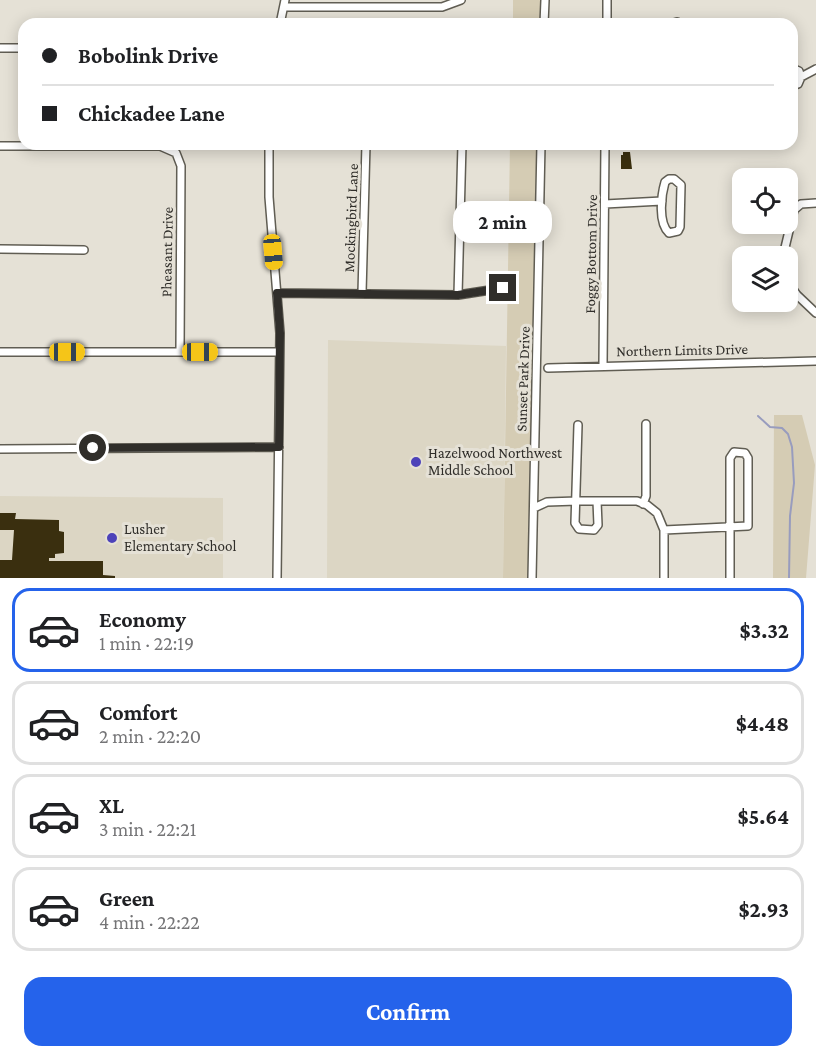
<!DOCTYPE html>
<html lang="en">
<head>
<meta charset="utf-8">
<style>
	:root { --surface:#fff; --page:#f2f2f2; --text:#202124; --muted:#757577; --line:#e0e0e0; --accent:#2563eb }
	body { margin:0; font-family:"Crimson Pro",serif; background:var(--page); color:var(--text); height:100vh; display:flex; flex-direction:column; font-size:22px; white-space:nowrap }
	* { box-sizing:border-box; margin:0 }
	p { font-size:20px; color:var(--muted) }
	.icon { flex:none; width:33px; height:33px; fill:none; stroke:currentColor; stroke-width:2; stroke-linecap:round; stroke-linejoin:round }
	.map { position:relative; height:578px; overflow:hidden }
	.drawer { display:flex; flex-direction:column; background:var(--surface); flex:1 }
	.drawer>* { flex:none }
	.banner { position:absolute; left:18px; top:18px; width:780px; height:132px; border-radius:18px; box-shadow:0 3px 15px #0003; display:grid; align-content:center; height:132px; padding:0 24px; background:var(--surface) }
	.tools { position:absolute; left:732px; top:168px; display:grid; gap:12px }
	.tools a { display:grid; place-items:center; width:66px; height:66px; border-radius:12px; background:var(--surface); box-shadow:0 3px 15px #0003; font-size:30px }
	.end { position:absolute; width:27px; height:27px; margin:-14px; border:8px solid #302e2a; background:#fff; box-shadow:0 0 0 3px #fff }
	.from { border-radius:50% }
	.bubble { position:absolute; height:42px; border-radius:18px; background:var(--surface); box-shadow:0 3px 15px #0003; font-size:20px; font-weight:700; line-height:42px; text-align:center }
	.car { position:absolute; width:18px; height:36px; margin:-18px -9px; border-radius:8px; box-shadow:0 0 4px 2px #0007; background:linear-gradient(#f5c518 24%,#345 0 40%,#f5c518 0 76%,#345 0 86%,#f5c518 0) }
	.banner b { display:flex; align-items:center; gap:21px; height:57px; font-size:22px }
	.banner b+b { border-top:2px solid var(--line) }
	.banner i { width:15px; height:15px; background:var(--text) }
	ul { padding:10px 0 0; list-style:none }
	li { display:flex; align-items:center; gap:18px; height:84px; margin:0 12px 9px; padding:0 12px; border:3px solid var(--line); border-radius:18px }
	li div { flex:1 }
	li b { display:block; font-size:22px }
	li em { font-style:normal; font-weight:700 }
	li.current { border-color:var(--accent) }
	li>.icon { width:54px; height:54px; stroke-width:1.5 }
	.action { display:flex; gap:12px; margin-top:auto; padding:12px 24px }
	.action a { flex:1; height:69px; border-radius:18px; background:var(--accent); color:#fff; font-size:24px; font-weight:700; line-height:69px; text-align:center }
	.map>svg:first-child { display:block }
</style>
</head>
<body>
<div class="map">
<svg width="816" height="578" viewBox="0 0 816 578">
	<rect width="100%" height="100%" fill="#e5e1d6"/>
	<path fill="#dcd6c4" d="M 328,340 L 506,346 L 503,578 L 327,578 Z
		M 0,496 L 223,498 L 223,578 L 0,578 Z"/>
	<path fill="#d5ccb4" d="M 513,0 L 542,0 L 541,24 L 513,24 Z
		M 510,144 L 539,144 L 529,578 L 503,578 Z
		M 774,415 L 802,415 L 815,465 L 806,578 L 773,578 Z"/>
	<g fill="none" stroke-linecap="round" stroke-linejoin="round">
		<path stroke="#989cbe" stroke-width="2" d="M 758,416 L 770,427 L 782,428 L 788,434 L 792,447 L 794,483 L 790,516 L 789,578"/>
	</g>
	<path fill="#3a2f0f" d="M 623,152 L 630,152 L 632,169 L 621,169 L 621,155 L 623,155 Z
		M 0,513 L 16,513 L 15,519 L 59,520 L 59,531 L 64,532 L 64,553 L 55,554 L 55,558 L 49,558 L 49,561 L 103,561 L 103,575 L 115,576 L 115,578 L 0,578 L 0,560 L 12,560 L 14,530 L 0,530 Z"/>
	<g fill="none" stroke-linecap="round" stroke-linejoin="round">
		<g stroke="#605d53" stroke-width="10">
			<path id="street" d="M 285,7 L 442,7 L 461,0
				M 280,24 L 285,0
				M 544,24 L 545,0
				M 607,24 L 607,0
				M 670,24 L 677,22 L 681,24
				M 0,48 L 24,48
				M 792,68 L 799,71 L 801,77 L 798,84 L 792,86
				M 801,77 L 816,69
				M 269,144 L 269,197 L 280,333 L 277,578
				M 0,146 L 160,146 L 176,153 L 181,166 L 180,351
				M 669,179 L 674,179 L 681,185 L 680,227 L 678,231 L 669,233 C 658,223 661,196 665,182 Z
				M 605,204 L 662,201
				M 0,249 L 84,250
				M 783,256 L 794,210 L 801,204 L 816,203
				M 788,282 L 797,295 L 816,313
				M 277,293 L 458,295 L 503,288
				M 362,293 L 366,144
				M 458,295 L 462,144
				M 0,352 L 279,352
				M 603,365 L 605,144
				M 548,368 L 816,361
				M 578,425 L 575,523 L 579,529 L 594,530 L 598,525 L 597,501
				M 0,449 L 279,447
				M 643,504 L 646,496 L 646,424
				M 534,508 L 547,502 L 577,501 L 637,501 L 647,505 L 657,513 L 664,530 L 664,578
				M 664,530 L 748,526 L 748,458 L 745,453 L 734,452 L 730,458 L 730,578
				M 532,578 L 541,144"/>
		</g>
		<use href="#street" stroke="#fff" stroke-width="7"/>
	</g>
	<g fill="none" stroke-linecap="round" stroke-linejoin="round">
		<path stroke="#302e2a" stroke-width="8" d="M 93,448 L 279,447 L 280,333 L 277,293 L 458,295 L 503,288"/>
	</g>
	<g fill="#4c42b9" stroke="#e5e1d6" stroke-width="2">
		<circle cx="416" cy="462" r="6"/>
		<circle cx="112" cy="538" r="6"/>
	</g>
	<g text-anchor="middle" dominant-baseline="central" stroke-width="6" stroke-linejoin="round" paint-order="stroke">
		<g font-size="15" fill="#302e2a" stroke="#e5e1d6">
			<text transform="translate(351 218) rotate(-88)">Mockingbird Lane</text>
			<text transform="translate(167 252) rotate(-89)">Pheasant Drive</text>
			<text transform="translate(591 254) rotate(-89)">Foggy Bottom Drive</text>
			<text transform="translate(682 350) rotate(-1)">Northern Limits Drive</text>
			<text transform="translate(523 379) rotate(-88)">Sunset Park Drive</text>
		</g>
		<g font-size="15" fill="#302e2a" stroke="#e5e1d6" text-anchor="start">
			<text x="428" y="453">Hazelwood Northwest<tspan x="428" dy="17">Middle School</tspan></text>
			<text x="124" y="529">Lusher<tspan x="124" dy="17">Elementary School</tspan></text>
		</g>
	</g>
</svg>
<div class="tools">
<a><svg class="icon" aria-label="locate" viewBox="0 0 24 24"><circle cx="12" cy="12" r="6"/><path d="M12 2v4M12 18v4M2 12h4M18 12h4"/></svg></a>
<a><svg class="icon" aria-label="layers" viewBox="0 0 24 24"><path d="M12 4l9 5-9 5-9-5zM3 14l9 5 9-5"/></svg></a>
</div>
<i class="end from" style="left:93px;top:448px"></i>
<i class="end" style="left:503px;top:288px"></i>
<div class="bubble" style="left:453px;top:201px;width:99px">2 min</div>
<i class="car" style="left:273px;top:252px;rotate:175deg"></i>
<i class="car" style="left:67px;top:352px;rotate:90deg"></i>
<i class="car" style="left:200px;top:352px;rotate:90deg"></i>
<div class="banner">
<b><i class="from"></i>Bobolink Drive</b>
<b><i></i>Chickadee Lane</b>
</div>
</div>
<section class="drawer">
<ul>
<li class="current"><svg class="icon" aria-label="car" viewBox="0 0 24 24"><path d="M5 17H2v-5l4-1 3-4h7l3 4 3 1v5h-3M9 17h6M6 11h13"/><circle cx="7" cy="17" r="2"/><circle cx="17" cy="17" r="2"/></svg><div><b>Economy</b><p>1 min · 22:19</p></div><em>$3.32</em></li>
<li><svg class="icon" aria-label="car" viewBox="0 0 24 24"><path d="M5 17H2v-5l4-1 3-4h7l3 4 3 1v5h-3M9 17h6M6 11h13"/><circle cx="7" cy="17" r="2"/><circle cx="17" cy="17" r="2"/></svg><div><b>Comfort</b><p>2 min · 22:20</p></div><em>$4.48</em></li>
<li><svg class="icon" aria-label="car" viewBox="0 0 24 24"><path d="M5 17H2v-5l4-1 3-4h7l3 4 3 1v5h-3M9 17h6M6 11h13"/><circle cx="7" cy="17" r="2"/><circle cx="17" cy="17" r="2"/></svg><div><b>XL</b><p>3 min · 22:21</p></div><em>$5.64</em></li>
<li><svg class="icon" aria-label="car" viewBox="0 0 24 24"><path d="M5 17H2v-5l4-1 3-4h7l3 4 3 1v5h-3M9 17h6M6 11h13"/><circle cx="7" cy="17" r="2"/><circle cx="17" cy="17" r="2"/></svg><div><b>Green</b><p>4 min · 22:22</p></div><em>$2.93</em></li>
</ul>
<div class="action"><a>Confirm</a></div>
</section>
</body>
</html>
